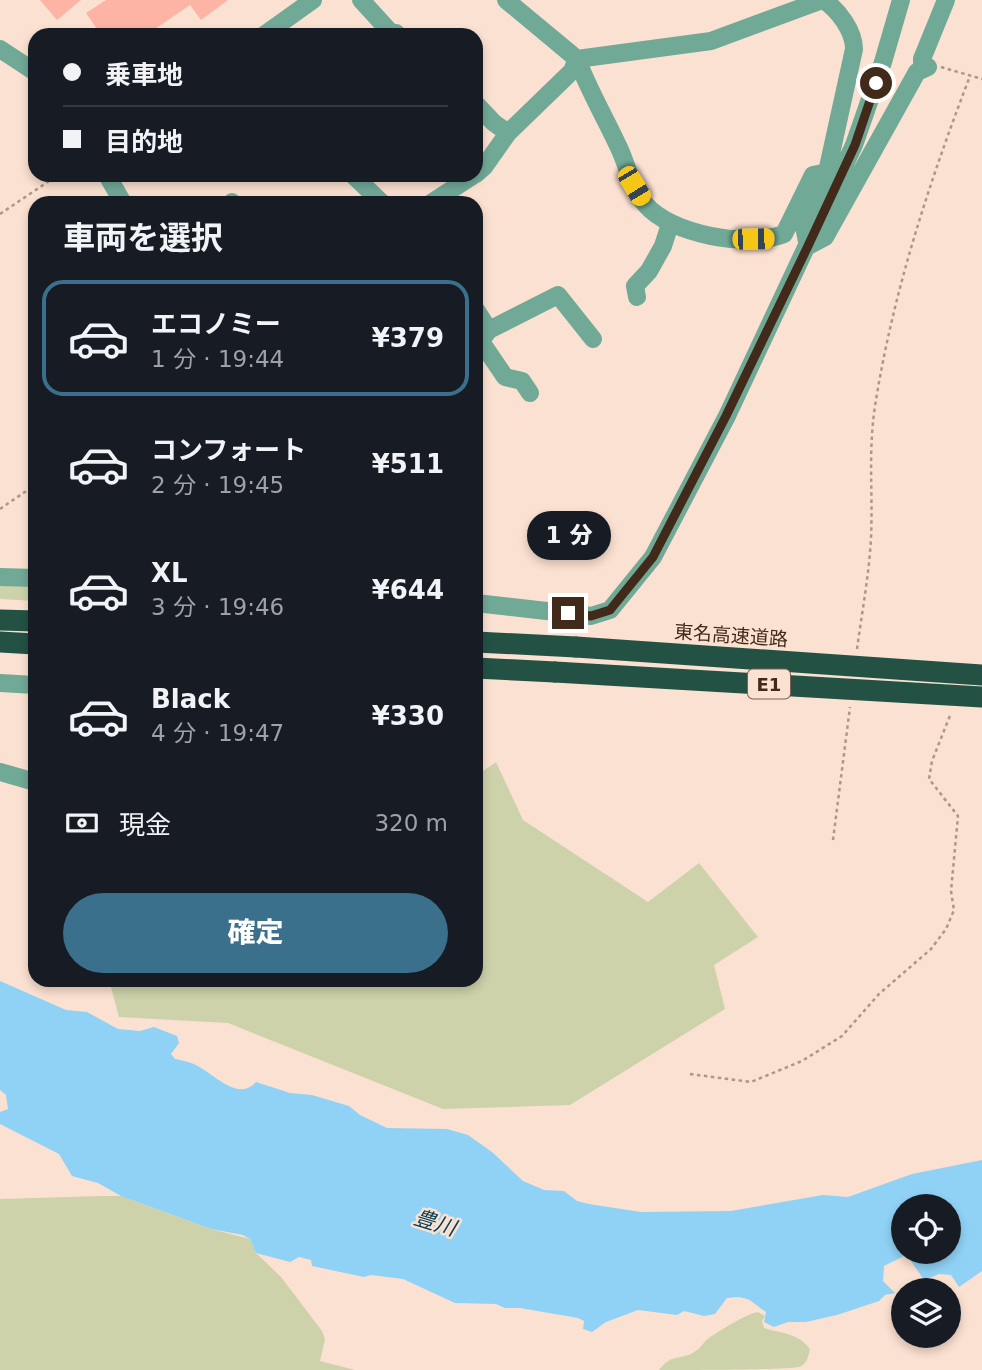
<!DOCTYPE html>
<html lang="ja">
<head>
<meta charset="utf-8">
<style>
	:root { --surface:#171b24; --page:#242831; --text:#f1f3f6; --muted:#9ea1a6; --line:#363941; --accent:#3a708b }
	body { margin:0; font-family:"DejaVu Sans","Noto Sans JP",sans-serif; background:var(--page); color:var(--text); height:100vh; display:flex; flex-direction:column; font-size:26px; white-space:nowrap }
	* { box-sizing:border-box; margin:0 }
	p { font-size:23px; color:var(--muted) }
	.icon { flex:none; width:38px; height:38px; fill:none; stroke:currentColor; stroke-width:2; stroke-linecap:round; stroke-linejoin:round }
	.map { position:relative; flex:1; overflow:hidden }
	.side { position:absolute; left:28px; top:196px; width:455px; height:791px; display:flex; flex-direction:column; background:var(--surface); border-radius:21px; box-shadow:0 4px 10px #0003 }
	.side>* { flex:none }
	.top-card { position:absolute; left:28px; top:28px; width:455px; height:154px; border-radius:21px; box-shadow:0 4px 10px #0003; display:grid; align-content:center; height:154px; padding:0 35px; background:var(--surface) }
	.tools { position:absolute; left:891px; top:1194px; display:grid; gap:14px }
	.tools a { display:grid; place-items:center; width:70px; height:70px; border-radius:50%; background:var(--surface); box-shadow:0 4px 10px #0003; font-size:35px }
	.end { position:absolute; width:32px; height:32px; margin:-16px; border:9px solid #422a1a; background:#fff; box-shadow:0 0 0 4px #fff }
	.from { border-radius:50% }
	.bubble { position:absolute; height:49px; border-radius:24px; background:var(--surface); box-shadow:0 4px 10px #0003; font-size:23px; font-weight:800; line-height:49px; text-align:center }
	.car { position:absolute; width:21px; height:42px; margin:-21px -10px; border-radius:9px; box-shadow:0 0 5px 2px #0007; background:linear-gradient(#f5c518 24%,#345 0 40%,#f5c518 0 76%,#345 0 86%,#f5c518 0) }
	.top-card b { display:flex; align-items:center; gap:24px; height:66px; font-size:26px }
	.top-card b+b { border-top:2px solid var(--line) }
	.top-card i { width:18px; height:18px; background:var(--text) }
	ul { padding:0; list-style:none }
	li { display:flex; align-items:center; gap:21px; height:116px; margin:0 14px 10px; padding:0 21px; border:4px solid transparent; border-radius:21px }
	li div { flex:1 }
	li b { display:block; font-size:26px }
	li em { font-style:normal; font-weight:800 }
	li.active { border-color:var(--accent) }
	li>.icon { width:63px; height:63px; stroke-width:1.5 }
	h2 { padding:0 35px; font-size:32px; line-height:84px }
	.pay { display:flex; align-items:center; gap:18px; height:77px; padding:0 35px; font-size:26px }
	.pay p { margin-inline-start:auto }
	.action { display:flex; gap:14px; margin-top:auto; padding:14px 35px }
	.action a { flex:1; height:80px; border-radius:42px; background:var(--accent); color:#fff; font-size:28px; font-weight:800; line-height:80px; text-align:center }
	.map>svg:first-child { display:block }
</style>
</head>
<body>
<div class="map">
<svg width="982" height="1370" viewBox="0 0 982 1370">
	<rect width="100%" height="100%" fill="#fbe1d1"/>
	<path fill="#ced2aa" d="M 0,584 L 35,586 L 35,601 L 0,599 Z
		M 496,762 L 523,820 L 648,902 L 699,863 L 758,937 L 714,965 L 725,1009 L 570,1105 L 443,1109 L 228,1023 L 119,1017 L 109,980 L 476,980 L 476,776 Z
		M 102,1196 L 121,1196 L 211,1229 L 250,1239 L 256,1253 L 281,1277 L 322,1331 L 325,1339 L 320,1361 L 355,1370 L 0,1370 L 0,1199 Z
		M 758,1312 L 765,1316 L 762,1321 L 764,1328 C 783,1334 798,1333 810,1349 C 808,1357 807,1364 799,1367 C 780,1370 686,1370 659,1370 C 672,1352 684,1361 697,1350 C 702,1347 704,1341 709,1338 C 719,1331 748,1313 758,1312 Z"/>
	<path fill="#90d2f5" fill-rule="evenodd" d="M 0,981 L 66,1010 L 87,1012 L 118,1029 L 140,1031 L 154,1027 L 177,1036 L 179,1043 L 171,1054 L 175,1059 C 180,1060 186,1061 191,1063 C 210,1069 237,1104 256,1082 L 290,1093 L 312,1095 L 349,1106 L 360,1115 L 387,1128 L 447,1129 L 468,1135 L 492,1152 L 523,1181 L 544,1190 L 564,1191 L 577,1201 L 589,1204 L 641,1212 L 731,1211 L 823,1195 L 848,1197 L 912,1174 L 982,1160 L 982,1271 L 959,1287 L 951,1275 L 939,1274 L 924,1280 L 911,1261 L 904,1256 L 884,1266 L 883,1281 L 895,1293 L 885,1295 L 879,1301 L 837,1315 L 806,1322 L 788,1322 L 774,1327 L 764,1322 L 766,1312 C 749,1301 750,1295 727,1298 L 715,1314 L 704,1316 L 684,1311 L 677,1315 L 638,1310 L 606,1322 L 592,1332 L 583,1329 L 584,1321 L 578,1318 L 520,1308 L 505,1308 L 496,1304 L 455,1303 L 403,1279 L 371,1275 L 364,1277 L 312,1266 L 311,1260 L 299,1257 L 290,1262 L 256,1253 L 250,1239 L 243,1235 L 211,1229 L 121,1196 L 98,1183 L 72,1176 L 59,1154 L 0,1124 L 0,1112 L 8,1109 L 6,1095 L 0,1090 ZM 903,1206 L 948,1206 L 948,1251 L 903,1251 Z"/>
	<path fill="#fdb4a4" d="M 40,0 L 81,0 L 57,20 Z
		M 106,0 L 228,0 L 201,20 L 190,5 L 146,35 L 101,35 L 86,13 Z"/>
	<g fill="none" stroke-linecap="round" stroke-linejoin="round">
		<path stroke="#af9686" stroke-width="2.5" stroke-dasharray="3.5 3.5" stroke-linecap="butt" d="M 941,67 L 982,79
			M 0,214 L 58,175
			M 0,509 L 35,485
			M 857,649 C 862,612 869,575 871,538 C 873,492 868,453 875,406 C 893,292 929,183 970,76
			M 833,840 L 850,707
			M 690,1074 L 751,1082 L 802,1061 L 842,1036 L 879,994 L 931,949 L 946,929 L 954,910 L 951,891 L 958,816 L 929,779 L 932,761 L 951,713"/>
		<path stroke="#71a997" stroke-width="18" d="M 361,0 L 393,35 L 396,33 L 398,35
			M 506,0 L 577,59 L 711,41 L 822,0
			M 823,0 C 838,9 854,31 854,49 L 827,172 L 804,227 L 808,246 L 825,237 L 917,72 L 928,67
			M 264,35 L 313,0
			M 0,49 L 35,72
			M 922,67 L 922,59 L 946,0
			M 476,104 L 494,123 L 508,133
			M 476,174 L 484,167 L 508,133 L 572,71 L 577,59 C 589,91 606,119 620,150 C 628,168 632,189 645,204 C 671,235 747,248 784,234 L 813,175 L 827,172
			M 107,175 L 123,203
			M 353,175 L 382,203
			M 231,203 L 232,202
			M 431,203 L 474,175
			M 637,297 L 635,286 L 649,271 L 663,246 L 670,224
			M 476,310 L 489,330
			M 482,343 L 505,377 L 522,381 L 530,393
			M 476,347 L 489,330 L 558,295 L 593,339
			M 0,577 L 35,578
			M 476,603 L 591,616 L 610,610 L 653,557 L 727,416 L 854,145 L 883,62 L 901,0
			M 0,683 L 35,685
			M 0,772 L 35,782"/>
		<path stroke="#235245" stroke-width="21" d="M 0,620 L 35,621
			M 0,642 L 35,644
			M 476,642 L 576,647
			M 476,668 L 555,672"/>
		<path stroke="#235245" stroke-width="21" d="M 576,647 L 982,675
			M 555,672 L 982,697"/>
	</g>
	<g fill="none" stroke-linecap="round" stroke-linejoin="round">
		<path stroke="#422a1a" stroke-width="9" d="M 568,613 L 591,616 L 610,610 L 653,557 L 726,416 L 808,246 L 855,145 L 876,83"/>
	</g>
	<g text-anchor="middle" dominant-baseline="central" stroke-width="5" stroke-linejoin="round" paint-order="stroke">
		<rect fill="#fbe1d1" stroke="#7a6151" stroke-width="2" x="748" y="669.5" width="42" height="29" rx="5"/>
		<g font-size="18" font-weight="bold" fill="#422a1a">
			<text x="769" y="684">E1</text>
		</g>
		<g font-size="19" fill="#422a1a" stroke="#fbe1d1">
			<text transform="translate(731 635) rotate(4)">東名高速道路</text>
		</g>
		<g font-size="21" font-style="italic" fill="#013c53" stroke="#fbe1d1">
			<text transform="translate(435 1223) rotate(17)">豊川</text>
		</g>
	</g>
</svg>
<div class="tools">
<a><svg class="icon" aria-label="locate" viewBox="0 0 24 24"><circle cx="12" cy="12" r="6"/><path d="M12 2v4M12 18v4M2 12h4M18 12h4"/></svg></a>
<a><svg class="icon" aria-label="layers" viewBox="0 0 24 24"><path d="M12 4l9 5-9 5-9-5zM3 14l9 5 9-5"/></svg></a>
</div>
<i class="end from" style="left:876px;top:83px"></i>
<i class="end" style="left:568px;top:613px"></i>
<div class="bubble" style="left:527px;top:511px;width:84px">1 分</div>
<i class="car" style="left:634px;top:186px;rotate:149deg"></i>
<i class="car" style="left:753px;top:239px;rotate:89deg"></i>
<div class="top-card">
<b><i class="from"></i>乗車地</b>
<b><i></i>目的地</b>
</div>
<section class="side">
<h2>車両を選択</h2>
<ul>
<li class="active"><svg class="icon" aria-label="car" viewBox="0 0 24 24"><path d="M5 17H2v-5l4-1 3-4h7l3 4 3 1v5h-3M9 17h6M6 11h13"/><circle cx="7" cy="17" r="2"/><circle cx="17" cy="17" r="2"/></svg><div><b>エコノミー</b><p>1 分 · 19:44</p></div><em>¥379</em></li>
<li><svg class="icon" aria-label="car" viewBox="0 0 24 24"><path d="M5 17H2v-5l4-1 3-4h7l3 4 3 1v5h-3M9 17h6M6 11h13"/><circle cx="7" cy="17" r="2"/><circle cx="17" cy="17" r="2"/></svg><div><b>コンフォート</b><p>2 分 · 19:45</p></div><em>¥511</em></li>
<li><svg class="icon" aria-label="car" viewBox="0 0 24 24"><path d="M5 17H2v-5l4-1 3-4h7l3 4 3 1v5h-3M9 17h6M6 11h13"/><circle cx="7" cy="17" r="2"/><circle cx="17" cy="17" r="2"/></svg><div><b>XL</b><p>3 分 · 19:46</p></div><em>¥644</em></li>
<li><svg class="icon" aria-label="car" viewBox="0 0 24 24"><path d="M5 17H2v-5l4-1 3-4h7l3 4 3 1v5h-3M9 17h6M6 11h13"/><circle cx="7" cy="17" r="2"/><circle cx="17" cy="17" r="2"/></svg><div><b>Black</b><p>4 分 · 19:47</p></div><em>¥330</em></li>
</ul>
<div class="pay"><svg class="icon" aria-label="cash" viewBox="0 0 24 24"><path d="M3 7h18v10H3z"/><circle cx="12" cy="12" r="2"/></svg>現金<p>320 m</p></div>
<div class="action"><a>確定</a></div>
</section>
</div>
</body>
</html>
